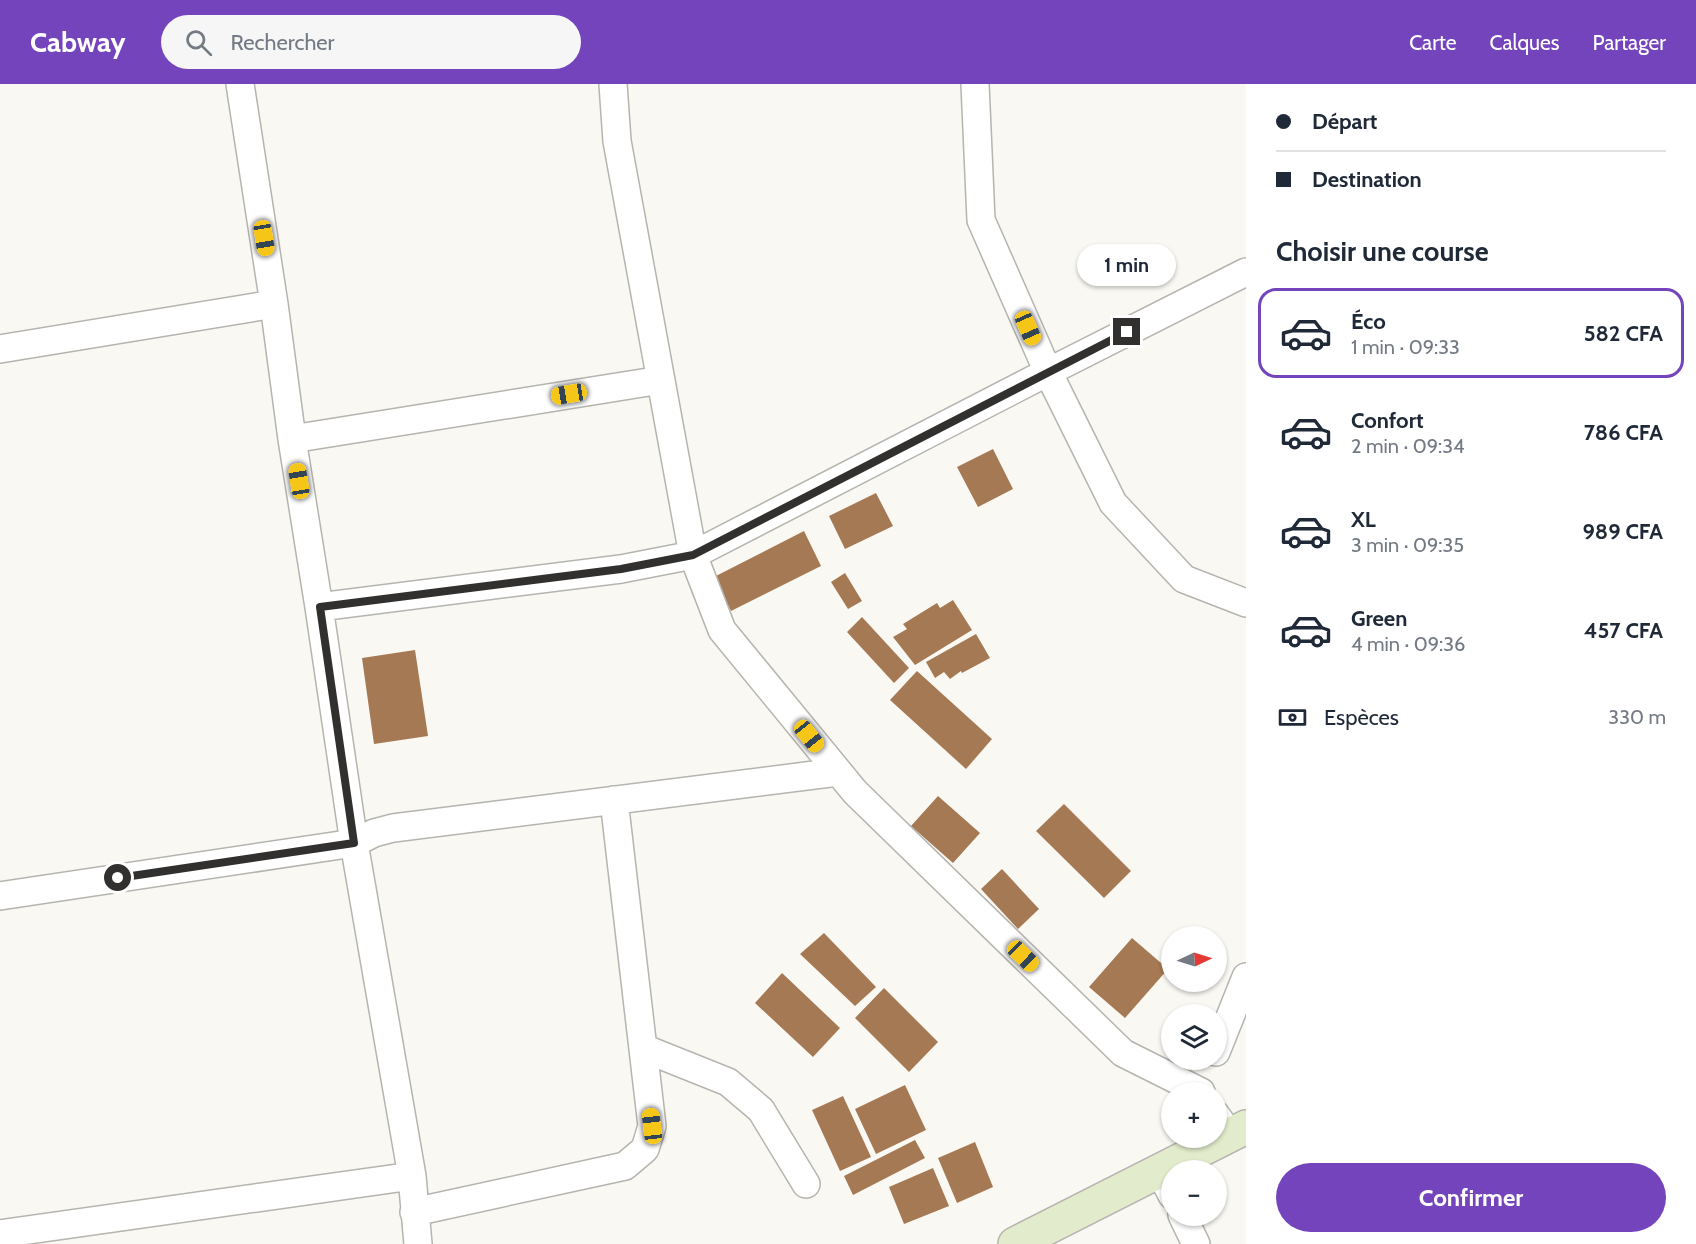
<!DOCTYPE html>
<html lang="fr">
<head>
<meta charset="utf-8">
<style>
	:root { --surface:#fff; --page:#f6f6f7; --text:#1f2937; --muted:#747a83; --line:#e0e1e3; --accent:#7444bc }
	body { margin:0; font-family:Cabin,sans-serif; background:var(--page); color:var(--text); height:100vh; display:flex; flex-direction:column; font-size:22px; white-space:nowrap }
	* { box-sizing:border-box; margin:0 }
	p { font-size:20px; color:var(--muted) }
	.icon { flex:none; width:33px; height:33px; fill:none; stroke:currentColor; stroke-width:2; stroke-linecap:round; stroke-linejoin:round }
	.map { position:relative; flex:1; overflow:hidden }
	.panel { display:flex; flex-direction:column; background:var(--surface); width:450px }
	.panel>* { flex:none }
	.guide { display:grid; align-content:center; height:132px; padding:0 30px; background:var(--surface) }
	.needle { width:39px; rotate:86deg }
	.buttons { position:absolute; left:1161px; top:842px; display:grid; gap:12px }
	.buttons a { display:grid; place-items:center; width:66px; height:66px; border-radius:50%; background:var(--surface); box-shadow:0 2px 4px #0004; font-size:30px }
	.end { position:absolute; width:27px; height:27px; margin:-14px; border:8px solid #31302e; background:#fff; box-shadow:0 0 0 3px #fff }
	.from { border-radius:50% }
	.bubble { position:absolute; height:42px; border-radius:21px; background:var(--surface); box-shadow:0 2px 4px #0004; font-size:20px; font-weight:700; line-height:42px; text-align:center }
	.car { position:absolute; width:18px; height:36px; margin:-18px -9px; border-radius:8px; box-shadow:0 0 4px 2px #0007; background:linear-gradient(#f5c518 24%,#345 0 40%,#f5c518 0 76%,#345 0 86%,#f5c518 0) }
	.guide b { display:flex; align-items:center; gap:21px; height:57px; font-size:22px }
	.guide b+b { border-top:2px solid var(--line) }
	.guide i { width:15px; height:15px; background:var(--text) }
	ul { padding:0; list-style:none }
	li { display:flex; align-items:center; gap:18px; height:90px; margin:0 12px 9px; padding:0 18px; border:3px solid transparent; border-radius:18px }
	li div { flex:1 }
	li b { display:block; font-size:22px }
	li em { font-style:normal; font-weight:700 }
	li.current { border-color:var(--accent) }
	li>.icon { width:54px; height:54px; stroke-width:1.5 }
	h2 { padding:0 30px; font-size:27px; line-height:72px }
	.pay { display:flex; align-items:center; gap:15px; height:66px; padding:0 30px; font-size:22px }
	.pay p { margin-inline-start:auto }
	.primary-button { display:flex; gap:12px; margin-top:auto; padding:12px 30px }
	.primary-button a { flex:1; height:69px; border-radius:36px; background:var(--accent); color:#fff; font-size:24px; font-weight:700; line-height:69px; text-align:center }
	header { display:flex; align-items:center; gap:36px; box-sizing:border-box; height:84px; padding:0 30px; background:var(--accent); color:#fff }
	header strong { font-size:28px }
	nav { display:flex; gap:33px; margin-inline-start:auto; font-size:21px }
	.search { width:420px; height:54px; background:var(--page); display:flex; align-items:center; gap:15px; box-sizing:border-box; padding:0 21px; border-radius:33px; color:var(--muted); font-size:22px }
	main { display:flex; flex:1; min-height:0 }
	.map>svg:first-child { display:block }
</style>
</head>
<body>
<header>
<strong>Cabway</strong>
<div class="search"><svg class="icon" aria-label="search" viewBox="0 0 24 24"><circle cx="10" cy="10" r="6"/><path d="M15 15l6 6"/></svg>Rechercher</div>
<nav><a>Carte</a><a>Calques</a><a>Partager</a></nav>
</header>
<main>
<div class="map">
<svg width="1246" height="1160" viewBox="0 0 1246 1160">
	<rect width="100%" height="100%" fill="#faf8f3"/>
	<path fill="#a57953" d="M 993,365 L 1013,405 L 978,423 L 957,383 Z
		M 876,409 L 893,442 L 845,465 L 829,432 Z
		M 804,447 L 821,482 L 731,527 L 714,493 Z
		M 845,489 L 862,517 L 848,525 L 831,498 Z
		M 953,516 L 972,546 L 915,581 L 893,553 L 907,545 L 903,540 L 937,519 L 940,524 Z
		M 862,533 L 909,584 L 894,599 L 847,548 Z
		M 976,550 L 990,574 L 962,589 L 961,587 L 950,595 L 944,588 L 935,594 L 926,578 Z
		M 415,566 L 428,652 L 374,660 L 362,574 Z
		M 917,587 L 992,655 L 966,685 L 890,616 Z
		M 938,712 L 980,749 L 953,779 L 911,742 Z
		M 1064,720 L 1131,787 L 1104,814 L 1036,747 Z
		M 1002,785 L 1039,825 L 1018,845 L 981,805 Z
		M 824,849 L 876,903 L 855,922 L 800,870 Z
		M 1132,854 L 1168,885 L 1125,934 L 1089,903 Z
		M 782,889 L 840,944 L 813,973 L 755,919 Z
		M 884,904 L 938,958 L 909,988 L 855,934 Z
		M 905,1001 L 926,1046 L 876,1070 L 855,1025 Z
		M 843,1012 L 871,1073 L 840,1087 L 812,1026 Z
		M 915,1056 L 925,1074 L 853,1111 L 844,1092 Z
		M 975,1058 L 993,1103 L 957,1119 L 938,1074 Z
		M 933,1084 L 949,1122 L 904,1140 L 889,1103 Z"/>
	<g fill="none" stroke-linecap="round" stroke-linejoin="round">
		<g stroke="#b6b4ae" stroke-width="30">
			<path id="minor" d="M 240,0 L 274,220 L 292,355 L 319,523 L 354,759 L 412,1092 L 418,1160
				M 613,0 L 617,57 L 693,471 L 722,546 L 855,708 L 1123,969 L 1201,1008
				M 975,0 L 981,136 L 1048,288 L 1113,419 L 1184,495 L 1246,519
				M 0,265 L 274,220
				M 292,355 L 661,296
				M 319,523 L 621,485 L 693,471 L 1048,288 L 1246,188
				M 0,812 L 354,759 L 374,749 L 393,744 L 838,688
				M 643,964 L 728,998 L 761,1026 L 806,1100
				M 1216,968 L 1246,893
				M 1216,1031 L 1230,1051
				M 1159,1086 L 1172,1111
				M 414,1128 L 625,1082 L 645,1065 L 652,1042 L 614,716
				M 1182,1131 L 1196,1160
				M 0,1150 L 412,1092"/>
		</g>
		<g stroke="#b6b4ae" stroke-width="36">
			<path id="secondary" d="M 1015,1160 L 1246,1043"/>
		</g>
		<use href="#minor" stroke="#fff" stroke-width="27"/>
		<use href="#secondary" stroke="#e2eccc" stroke-width="33"/>
	</g>
	<g fill="none" stroke-linecap="round" stroke-linejoin="round">
		<path stroke="#31302e" stroke-width="8" d="M 118,794 L 354,759 L 320,523 L 621,485 L 693,471 L 1127,248"/>
	</g>
</svg>
<div class="buttons">
<a><svg class="needle" viewBox="-14 -14 28 28"><path d="M0-13l5 13h-10z" fill="#e53935"/><path d="M0 13l5-13h-10z" fill="#747a83"/></svg></a>
<a><svg class="icon" aria-label="layers" viewBox="0 0 24 24"><path d="M12 4l9 5-9 5-9-5zM3 14l9 5 9-5"/></svg></a>
<a>+</a>
<a>−</a>
</div>
<i class="end from" style="left:118px;top:794px"></i>
<i class="end" style="left:1127px;top:248px"></i>
<div class="bubble" style="left:1077px;top:160px;width:99px">1 min</div>
<i class="car" style="left:264px;top:154px;rotate:171deg"></i>
<i class="car" style="left:1028px;top:244px;rotate:156deg"></i>
<i class="car" style="left:569px;top:310px;rotate:261deg"></i>
<i class="car" style="left:299px;top:397px;rotate:351deg"></i>
<i class="car" style="left:809px;top:652px;rotate:141deg"></i>
<i class="car" style="left:1023px;top:872px;rotate:134deg"></i>
<i class="car" style="left:652px;top:1042px;rotate:353deg"></i>
</div>
<section class="panel">
<div class="guide">
<b><i class="from"></i>Départ</b>
<b><i></i>Destination</b>
</div>
<h2>Choisir une course</h2>
<ul>
<li class="current"><svg class="icon" aria-label="car" viewBox="0 0 24 24"><path d="M5 17H2v-5l4-1 3-4h7l3 4 3 1v5h-3M9 17h6M6 11h13"/><circle cx="7" cy="17" r="2"/><circle cx="17" cy="17" r="2"/></svg><div><b>Éco</b><p>1 min · 09:33</p></div><em>582 CFA</em></li>
<li><svg class="icon" aria-label="car" viewBox="0 0 24 24"><path d="M5 17H2v-5l4-1 3-4h7l3 4 3 1v5h-3M9 17h6M6 11h13"/><circle cx="7" cy="17" r="2"/><circle cx="17" cy="17" r="2"/></svg><div><b>Confort</b><p>2 min · 09:34</p></div><em>786 CFA</em></li>
<li><svg class="icon" aria-label="car" viewBox="0 0 24 24"><path d="M5 17H2v-5l4-1 3-4h7l3 4 3 1v5h-3M9 17h6M6 11h13"/><circle cx="7" cy="17" r="2"/><circle cx="17" cy="17" r="2"/></svg><div><b>XL</b><p>3 min · 09:35</p></div><em>989 CFA</em></li>
<li><svg class="icon" aria-label="car" viewBox="0 0 24 24"><path d="M5 17H2v-5l4-1 3-4h7l3 4 3 1v5h-3M9 17h6M6 11h13"/><circle cx="7" cy="17" r="2"/><circle cx="17" cy="17" r="2"/></svg><div><b>Green</b><p>4 min · 09:36</p></div><em>457 CFA</em></li>
</ul>
<div class="pay"><svg class="icon" aria-label="cash" viewBox="0 0 24 24"><path d="M3 7h18v10H3z"/><circle cx="12" cy="12" r="2"/></svg>Espèces<p>330 m</p></div>
<div class="primary-button"><a>Confirmer</a></div>
</section>
</main>
</body>
</html>
